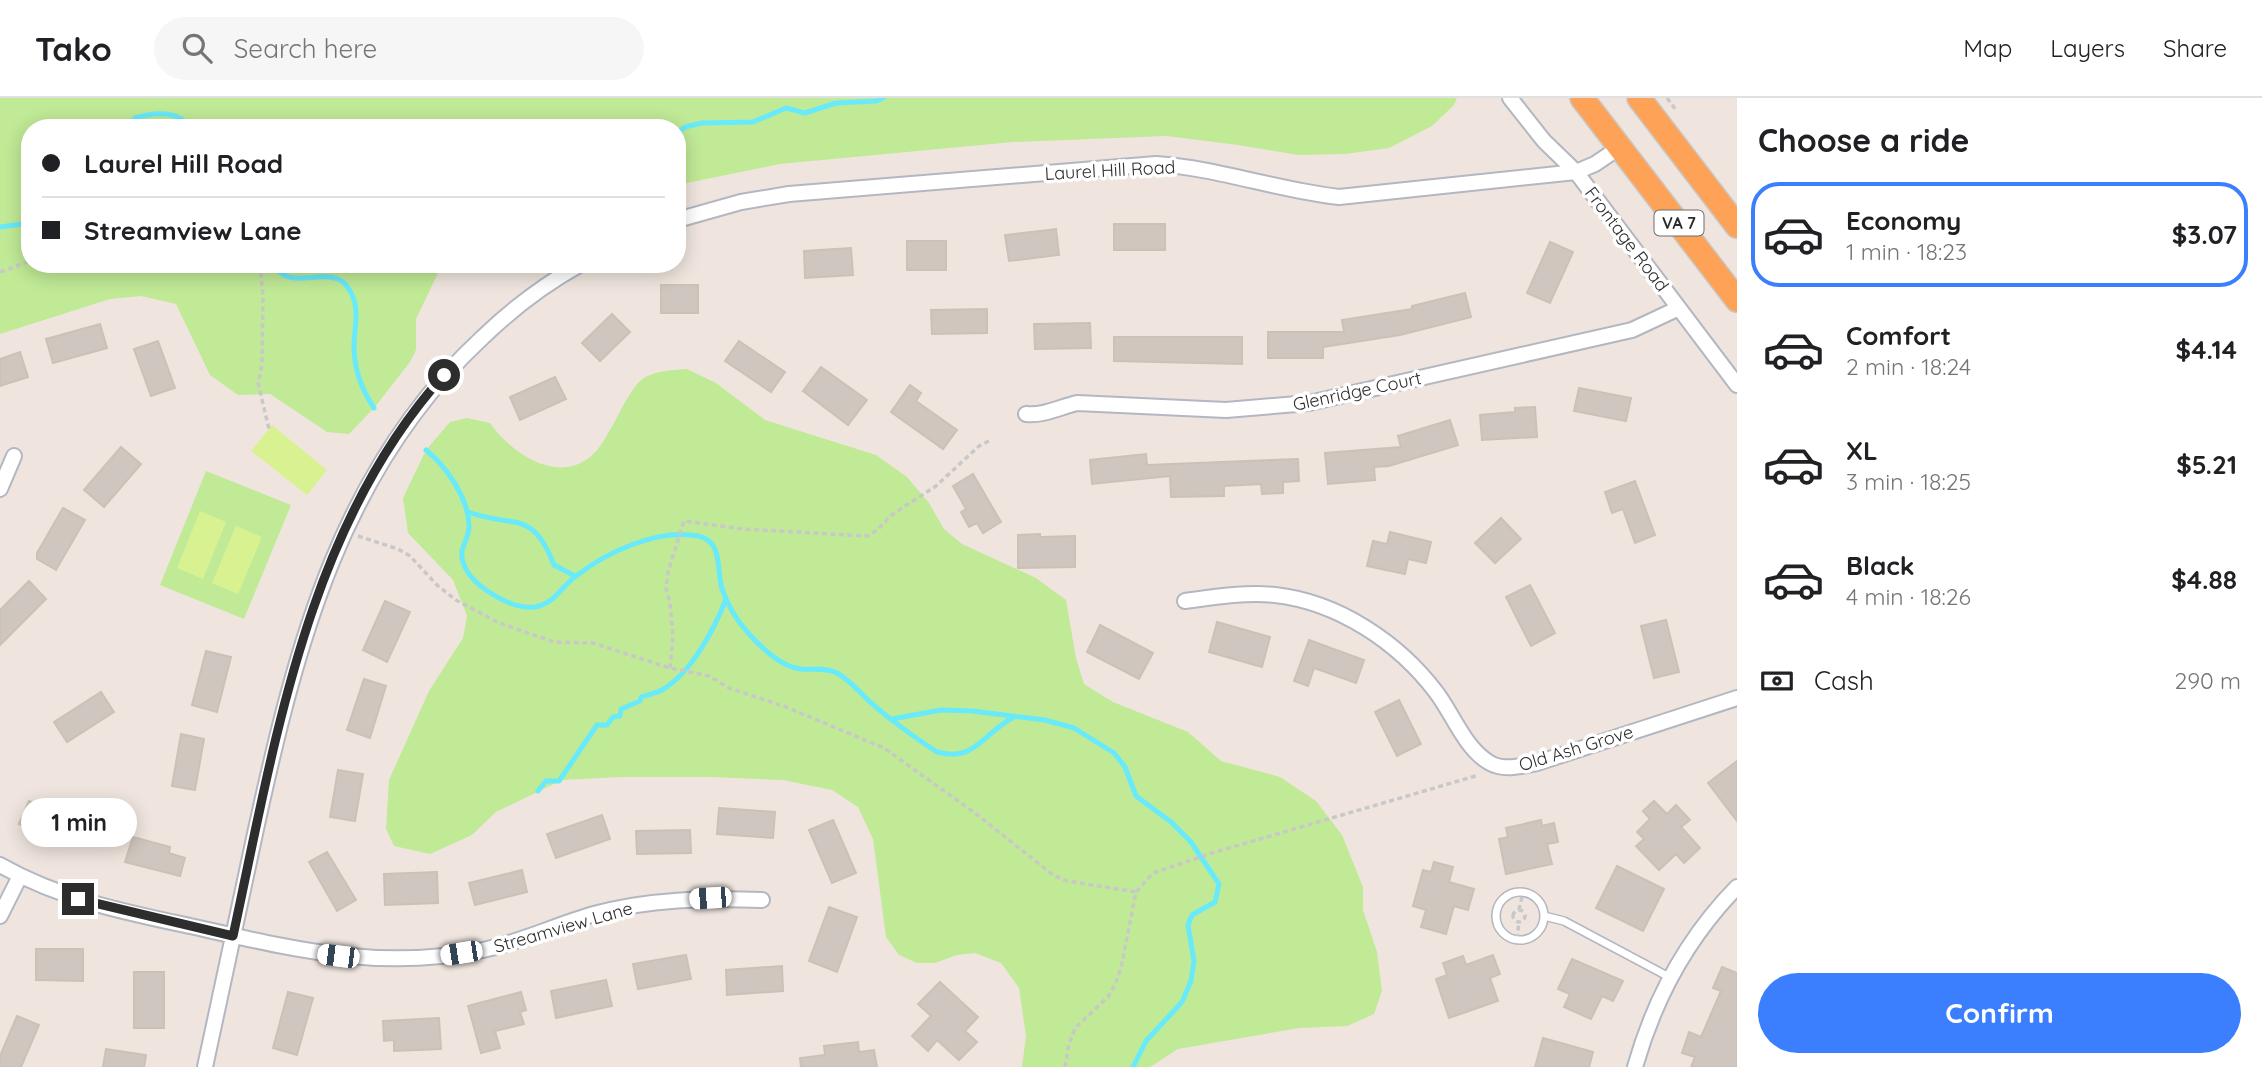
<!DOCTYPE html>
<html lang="en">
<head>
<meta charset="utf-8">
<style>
	:root { --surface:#fff; --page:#f6f6f6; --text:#202124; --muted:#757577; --line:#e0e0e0; --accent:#3b7fff }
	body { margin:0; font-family:Quicksand,sans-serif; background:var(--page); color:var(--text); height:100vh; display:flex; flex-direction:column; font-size:26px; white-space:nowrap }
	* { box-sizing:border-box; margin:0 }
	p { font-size:23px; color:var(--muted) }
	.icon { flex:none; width:38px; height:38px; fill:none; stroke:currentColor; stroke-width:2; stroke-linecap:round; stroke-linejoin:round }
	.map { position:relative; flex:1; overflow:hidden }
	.sheet { display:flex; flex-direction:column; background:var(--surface); width:525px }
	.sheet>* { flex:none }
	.guide { position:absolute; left:21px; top:21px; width:665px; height:154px; border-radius:28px; box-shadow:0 4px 18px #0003; display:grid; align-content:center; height:154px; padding:0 21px; background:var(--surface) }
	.end { position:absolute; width:32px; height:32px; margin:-16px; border:9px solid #2d2d2d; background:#fff; box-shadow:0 0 0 4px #fff }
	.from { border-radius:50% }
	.bubble { position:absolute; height:49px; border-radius:24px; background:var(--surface); box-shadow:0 4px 18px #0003; font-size:23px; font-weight:700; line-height:49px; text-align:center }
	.car { position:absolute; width:21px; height:42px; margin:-21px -10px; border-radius:9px; box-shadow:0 0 5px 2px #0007; background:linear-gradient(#fff 24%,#345 0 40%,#fff 0 76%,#345 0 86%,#fff 0) }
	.guide b { display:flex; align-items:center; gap:24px; height:66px; font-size:26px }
	.guide b+b { border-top:2px solid var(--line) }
	.guide i { width:18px; height:18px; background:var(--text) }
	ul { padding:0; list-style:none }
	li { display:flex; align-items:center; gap:21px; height:105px; margin:0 14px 10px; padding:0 7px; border:4px solid transparent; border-radius:28px }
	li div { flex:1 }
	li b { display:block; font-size:26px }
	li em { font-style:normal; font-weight:700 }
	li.active { border-color:var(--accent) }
	li>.icon { width:63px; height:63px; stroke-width:1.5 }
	h2 { padding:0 21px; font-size:32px; line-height:84px }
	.pay { display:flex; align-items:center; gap:18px; height:77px; padding:0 21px; font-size:26px }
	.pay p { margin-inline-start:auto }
	.primary-button { display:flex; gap:14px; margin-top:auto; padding:14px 21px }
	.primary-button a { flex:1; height:80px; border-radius:42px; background:var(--accent); color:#fff; font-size:28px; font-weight:700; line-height:80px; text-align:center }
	header { display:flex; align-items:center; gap:42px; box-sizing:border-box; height:98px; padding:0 35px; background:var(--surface); border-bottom:2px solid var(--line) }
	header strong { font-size:33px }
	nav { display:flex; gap:38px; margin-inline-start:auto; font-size:24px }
	.search { width:490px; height:63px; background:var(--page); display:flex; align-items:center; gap:18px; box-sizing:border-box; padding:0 24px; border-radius:38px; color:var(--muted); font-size:26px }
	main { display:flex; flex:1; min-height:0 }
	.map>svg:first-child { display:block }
</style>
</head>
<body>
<header>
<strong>Tako</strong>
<div class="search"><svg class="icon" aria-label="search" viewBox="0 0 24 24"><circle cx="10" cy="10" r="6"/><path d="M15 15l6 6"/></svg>Search here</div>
<nav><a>Map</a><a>Layers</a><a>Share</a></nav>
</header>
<main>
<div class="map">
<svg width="1737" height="969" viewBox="0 0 1737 969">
	<rect width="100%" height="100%" fill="#efe5de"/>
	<path fill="#c0ea96" d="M 0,0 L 1457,0 L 1454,7 L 1432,28 L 1389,50 L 1345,56 L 1298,57 L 1238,47 L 1166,38 L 1013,44 L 780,66 L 677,87 L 677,30 L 30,30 L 30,166 L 451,166 L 439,173 L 416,221 L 416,252 L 410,264 L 374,310 L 349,336 L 327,334 L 270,296 L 238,297 L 210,277 L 176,206 L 141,198 L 110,201 L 0,236 Z
		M 687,271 L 716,285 L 765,322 L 876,357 L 907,379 L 929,405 L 944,431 L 962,446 L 1036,480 L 1066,502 L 1076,560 L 1084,586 L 1113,604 L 1188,634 L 1221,663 L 1280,679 L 1316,703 L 1342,737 L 1363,789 L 1363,812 L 1377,854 L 1382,893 L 1374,916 L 1347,928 L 1299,930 L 1178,951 L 1150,969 L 1022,969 L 1026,938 L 1019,890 L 1001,865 L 975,855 L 957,857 L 935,865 L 917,865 L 899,857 L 886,839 L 873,741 L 858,709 L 832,692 L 783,682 L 711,679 L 621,679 L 562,682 L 496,714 L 472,737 L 430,756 L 394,748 L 386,731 L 389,682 L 429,593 L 463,540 L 467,518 L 453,482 L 408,435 L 403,400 L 426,352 L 450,324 L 467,320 L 490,325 C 513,358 565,391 598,351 C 613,331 622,305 637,286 C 648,273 671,272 687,271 Z
		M 206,373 L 291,407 L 244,521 L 160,487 Z"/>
	<path fill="#d8f291" d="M 272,327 L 327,372 L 307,397 L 251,353 Z
		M 200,413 L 226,424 L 203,481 L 177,470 Z
		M 236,428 L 262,439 L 238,496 L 212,485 Z"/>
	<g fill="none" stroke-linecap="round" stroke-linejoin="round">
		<path stroke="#68eafa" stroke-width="5" d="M 127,30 L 135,20 C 155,14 178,12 191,30
			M 677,35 L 685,29 L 702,25 L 753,24 L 786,10 L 805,15 L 836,5 L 876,3 L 883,0
			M 0,129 L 30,125
			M 274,166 C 289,198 332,162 349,191 C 361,210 354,229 354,249 C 354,271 362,292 374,310
			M 426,352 C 446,368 469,401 469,428 C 469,437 464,445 462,453 C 460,469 473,483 486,492 C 499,501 518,511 535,509 C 554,506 561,489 576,478 C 607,454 658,430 698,438 C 724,443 716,473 722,491 C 728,508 737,523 749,536 C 762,550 781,569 801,571 C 813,572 827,569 837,575 C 850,582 859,594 869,603 C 890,622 914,639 937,654 C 975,665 984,634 1014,619
			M 468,414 C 515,431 532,410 554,467 L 575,478
			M 892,621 L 941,612 L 972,613 L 1045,622 L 1074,630 L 1114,655 L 1125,669 L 1136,698 L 1171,724 L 1191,744 L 1219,786 L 1215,804 L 1192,817 L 1188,827 L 1194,863 L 1191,883 L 1182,904 L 1146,943 L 1133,969
			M 538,693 L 546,683 L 559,683 L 597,627 L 607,627 L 613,619 L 620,618 L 621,611 L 640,603 L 641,599 C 647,597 656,595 662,592 C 691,575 714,532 726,501"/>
	</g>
	<path fill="#cfc6bf" stroke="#cbc1b7" stroke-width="2" d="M 1114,126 L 1165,126 L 1165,152 L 1114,152 Z
		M 1056,131 L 1059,157 L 1009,163 L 1005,137 Z
		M 907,143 L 946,143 L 946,172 L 907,172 Z
		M 1550,144 L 1573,154 L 1550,205 L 1527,195 Z
		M 851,150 L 853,177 L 805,180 L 804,153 Z
		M 661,187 L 698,187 L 698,215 L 661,215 Z
		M 1465,195 L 1471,219 L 1400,237 L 1323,249 L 1323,260 L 1268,260 L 1268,234 L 1344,234 L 1342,222 L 1412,211 L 1412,208 Z
		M 987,211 L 987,235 L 932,236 L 931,212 Z
		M 612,216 L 630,234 L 600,263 L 582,245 Z
		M 1090,225 L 1091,250 L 1035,251 L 1034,226 Z
		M 100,226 L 107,250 L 53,265 L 46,241 Z
		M 1114,239 L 1242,239 L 1242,266 L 1114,263 Z
		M 158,243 L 175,290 L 151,298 L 134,251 Z
		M 739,243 L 785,274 L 771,294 L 725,263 Z
		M 20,254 L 28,279 L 0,288 L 0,261 Z
		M 821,269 L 867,302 L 848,327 L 803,293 Z
		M 555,279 L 566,301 L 520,322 L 510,299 Z
		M 910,287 L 921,295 L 916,303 L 957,332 L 943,351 L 891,314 Z
		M 1579,290 L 1631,300 L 1626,323 L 1574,313 Z
		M 1535,309 L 1537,339 L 1482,342 L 1480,317 L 1515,314 L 1515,310 Z
		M 1450,322 L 1458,347 L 1389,368 L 1374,369 L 1375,382 L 1328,386 L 1325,355 L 1401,349 L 1398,338 Z
		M 121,349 L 141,366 L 104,409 L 84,392 Z
		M 1146,356 L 1147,367 L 1298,361 L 1299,383 L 1283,384 L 1283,395 L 1262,396 L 1261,386 L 1224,388 L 1224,398 L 1171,399 L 1170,378 L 1092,386 L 1090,362 Z
		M 973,376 L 1001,424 L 983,435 L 977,425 L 969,429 L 961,414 L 966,411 L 953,388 Z
		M 1635,383 L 1655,437 L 1635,445 L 1623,411 L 1612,415 L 1605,394 Z
		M 63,410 L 85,422 L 56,472 L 37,461 L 37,455 Z
		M 1501,420 L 1521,441 L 1495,465 L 1475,445 Z
		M 1390,434 L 1431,444 L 1426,465 L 1408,461 L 1405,476 L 1367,468 L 1373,443 L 1387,446 Z
		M 1040,436 L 1040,439 L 1075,438 L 1075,469 L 1018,470 L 1018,437 Z
		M 29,483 L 46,501 L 0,547 L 0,512 Z
		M 1530,487 L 1555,535 L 1531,548 L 1506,499 Z
		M 385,503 L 410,514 L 387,564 L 363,552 Z
		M 1666,522 L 1679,574 L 1654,580 L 1641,528 Z
		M 1217,524 L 1270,539 L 1262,569 L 1209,554 Z
		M 1100,527 L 1153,555 L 1139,581 L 1087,554 Z
		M 1309,542 L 1364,562 L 1356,585 L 1314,570 L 1308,588 L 1294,583 Z
		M 206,553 L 231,559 L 217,614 L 192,607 Z
		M 364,581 L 386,588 L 370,640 L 347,632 Z
		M 101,594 L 114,614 L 67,644 L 54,624 Z
		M 1399,602 L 1421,646 L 1397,658 L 1375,614 Z
		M 181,636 L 204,641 L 195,692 L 172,688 Z
		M 1737,663 L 1737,723 L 1708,685 Z
		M 338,672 L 363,676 L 355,723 L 330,719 Z
		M 29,703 L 81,723 L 71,746 L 19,726 Z
		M 1654,703 L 1667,716 L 1676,707 L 1690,722 L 1681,729 L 1700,750 L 1684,765 L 1676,756 L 1659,772 L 1636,748 L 1644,741 L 1637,734 L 1650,721 L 1643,713 Z
		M 719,710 L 775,714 L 773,740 L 717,736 Z
		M 602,717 L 610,741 L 556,760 L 547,736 Z
		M 833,722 L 856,775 L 832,785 L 809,732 Z
		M 1541,722 L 1542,728 L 1554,725 L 1558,744 L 1547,746 L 1552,766 L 1506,776 L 1499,741 L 1508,739 L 1506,730 Z
		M 690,732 L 691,755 L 637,756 L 636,733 Z
		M 133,739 L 170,749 L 169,755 L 185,760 L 180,778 L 125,764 Z
		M 327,754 L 356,802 L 337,813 L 309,764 Z
		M 1434,764 L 1453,769 L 1449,784 L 1474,791 L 1468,812 L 1454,808 L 1446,836 L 1421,829 L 1426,812 L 1413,808 L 1423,772 L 1431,774 Z
		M 1617,768 L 1664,791 L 1643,833 L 1596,810 Z
		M 522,772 L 527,794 L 475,807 L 469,785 Z
		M 437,774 L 438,805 L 385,807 L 384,776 Z
		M 829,809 L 857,819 L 837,874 L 809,863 Z
		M 36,851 L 83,851 L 83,883 L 36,882 Z
		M 686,857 L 691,881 L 638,891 L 633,866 Z
		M 1493,857 L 1500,876 L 1490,880 L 1498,903 L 1449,920 L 1436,881 L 1447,877 L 1443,865 L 1463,858 L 1466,867 Z
		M 1572,861 L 1623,883 L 1613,903 L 1602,898 L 1591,921 L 1564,909 L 1570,896 L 1558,891 Z
		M 782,868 L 783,893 L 727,897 L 726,872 Z
		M 1722,869 L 1737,875 L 1737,969 L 1691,969 L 1695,959 L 1682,955 L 1689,934 L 1701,939 L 1721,893 L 1713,890 Z
		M 134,874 L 164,874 L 164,930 L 134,930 Z
		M 606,882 L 612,908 L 556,920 L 551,893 Z
		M 940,884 L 978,919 L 965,933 L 977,944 L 959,962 L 937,942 L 928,953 L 912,938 L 931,918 L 918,906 Z
		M 288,894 L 313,900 L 297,957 L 273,950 Z
		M 521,894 L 526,912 L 520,914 L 524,926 L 495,933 L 500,950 L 481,955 L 468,908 Z
		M 17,918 L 39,927 L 21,969 L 0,969 L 0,958 Z
		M 439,920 L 441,951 L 394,953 L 394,942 L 384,943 L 383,923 Z
		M 1543,940 L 1593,954 L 1589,969 L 1535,969 Z
		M 858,944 L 859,954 L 874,952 L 877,969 L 801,969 L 800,960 L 825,957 L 824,948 Z
		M 106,951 L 146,957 L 144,969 L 103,969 Z"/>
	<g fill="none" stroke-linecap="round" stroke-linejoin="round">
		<g stroke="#b2b7c1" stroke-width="10">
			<path id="service" d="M1496 818a24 24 0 1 1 48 0a24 24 0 1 1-48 0Z
				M 1544,818 L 1564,823 L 1671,880"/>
		</g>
		<g stroke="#b2b7c1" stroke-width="18">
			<path id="minor" d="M 1510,0 L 1544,43 L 1576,74 L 1737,287
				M 677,122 L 741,104 L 789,96 L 1156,66 C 1218,70 1276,92 1339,99 L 1576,74 L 1595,66 L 1620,49
				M 1026,316 C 1043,318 1060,309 1077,305 L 1226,312 L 1309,305 L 1632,232 L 1679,210
				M 0,391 L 14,358
				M 1185,503 C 1214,499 1245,494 1275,497 C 1338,504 1398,544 1436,594 C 1453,616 1465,651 1490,665 C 1504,673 1522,668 1537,665 L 1737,600
				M 0,767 C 60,801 124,814 190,828 C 293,851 377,873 483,852 C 521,844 556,827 594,816 C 649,801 705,800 762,802
				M 0,818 L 20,778
				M 205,969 C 222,889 239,810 256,731 C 296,548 341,370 483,239 C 512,211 545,186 581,166
				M 1635,969 C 1654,902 1688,839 1737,789"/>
		</g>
		<g stroke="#c8c8c8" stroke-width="26">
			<path id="trunk" d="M 1582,0 L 1737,202
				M 1639,0 L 1737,128"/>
		</g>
		<path stroke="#c8c8c8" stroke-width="3.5" stroke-dasharray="5 3.5" stroke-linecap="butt" d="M 1667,0 L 1676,12
			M 260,166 L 263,199 L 262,267 L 258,285 L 269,331
			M 0,174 L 30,163
			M 358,438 L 398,451 L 410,458 L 438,488 L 456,502 L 499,525 L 554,544 L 593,545 L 670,570 L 709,578 L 729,590 L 786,609 L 884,650 L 975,715 L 1053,777 L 1067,783 L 1136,794
			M 670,570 L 673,538 L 670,506 L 666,491 L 668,474 L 684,423 L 743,431 L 867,438 L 877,432 L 893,416 L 936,388 L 979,348 L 989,343
			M1513 818a6 6 0 1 1 12 0a6 6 0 1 1-12 0Z
			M 1519,812 L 1523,794
			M 1517,841 L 1519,824
			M 1065,969 L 1069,946 L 1075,930 L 1108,899 L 1115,887 L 1121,870 L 1136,794 L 1153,775 L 1212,755 L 1479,677"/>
		<use href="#service" stroke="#fff" stroke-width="7"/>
		<use href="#minor" stroke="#fff" stroke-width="14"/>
		<use href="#trunk" stroke="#fea257" stroke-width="23"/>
	</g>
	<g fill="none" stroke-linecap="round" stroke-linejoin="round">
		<path stroke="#2d2d2d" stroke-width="9" d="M 78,801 L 233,838 C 275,644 307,429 444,277"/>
	</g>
	<g text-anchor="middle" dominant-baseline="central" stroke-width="7" stroke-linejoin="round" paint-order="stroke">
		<rect fill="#fff" stroke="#6c6c6c" stroke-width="2" x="1654.5" y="112.5" width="49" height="25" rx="5"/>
		<g font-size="16" font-weight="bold" fill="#2d2d2d">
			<text x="1679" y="125">VA 7</text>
		</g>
		<g font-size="18" fill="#2d2d2d" stroke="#fff">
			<text transform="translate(1110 72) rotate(-3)">Laurel Hill Road</text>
			<text transform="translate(1627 141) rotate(53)">Frontage Road</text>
			<text transform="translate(1357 293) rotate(-12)">Glenridge Court</text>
			<text transform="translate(1576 650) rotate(-17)">Old Ash Grove</text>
			<text transform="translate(563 829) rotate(-16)">Streamview Lane</text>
		</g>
	</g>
</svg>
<i class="end from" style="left:444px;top:277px"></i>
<i class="end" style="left:78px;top:801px"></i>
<div class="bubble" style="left:21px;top:700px;width:116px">1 min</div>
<i class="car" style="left:710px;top:800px;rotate:266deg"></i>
<i class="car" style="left:461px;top:855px;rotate:261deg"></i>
<i class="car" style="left:338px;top:858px;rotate:277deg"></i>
<div class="guide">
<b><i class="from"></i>Laurel Hill Road</b>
<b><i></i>Streamview Lane</b>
</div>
</div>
<section class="sheet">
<h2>Choose a ride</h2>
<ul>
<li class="active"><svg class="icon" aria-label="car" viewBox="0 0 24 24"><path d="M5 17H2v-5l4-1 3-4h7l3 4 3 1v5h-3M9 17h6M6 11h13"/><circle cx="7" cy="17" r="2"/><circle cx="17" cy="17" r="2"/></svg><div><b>Economy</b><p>1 min · 18:23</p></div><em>$3.07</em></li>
<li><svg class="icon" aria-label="car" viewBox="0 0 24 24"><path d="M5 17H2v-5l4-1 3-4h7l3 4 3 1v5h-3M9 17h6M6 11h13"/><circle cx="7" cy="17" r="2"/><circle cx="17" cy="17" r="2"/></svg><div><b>Comfort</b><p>2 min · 18:24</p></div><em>$4.14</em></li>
<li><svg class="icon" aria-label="car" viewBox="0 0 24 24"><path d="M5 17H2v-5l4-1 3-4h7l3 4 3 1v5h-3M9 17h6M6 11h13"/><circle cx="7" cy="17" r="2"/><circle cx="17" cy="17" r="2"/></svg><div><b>XL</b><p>3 min · 18:25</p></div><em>$5.21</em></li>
<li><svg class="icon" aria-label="car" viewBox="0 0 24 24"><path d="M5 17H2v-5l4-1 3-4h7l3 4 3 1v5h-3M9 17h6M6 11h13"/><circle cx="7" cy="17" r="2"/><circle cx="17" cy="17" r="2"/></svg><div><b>Black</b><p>4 min · 18:26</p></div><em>$4.88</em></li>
</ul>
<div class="pay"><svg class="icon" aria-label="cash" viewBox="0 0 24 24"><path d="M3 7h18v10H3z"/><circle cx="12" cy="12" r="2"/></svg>Cash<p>290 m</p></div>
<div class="primary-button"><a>Confirm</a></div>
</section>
</main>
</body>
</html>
